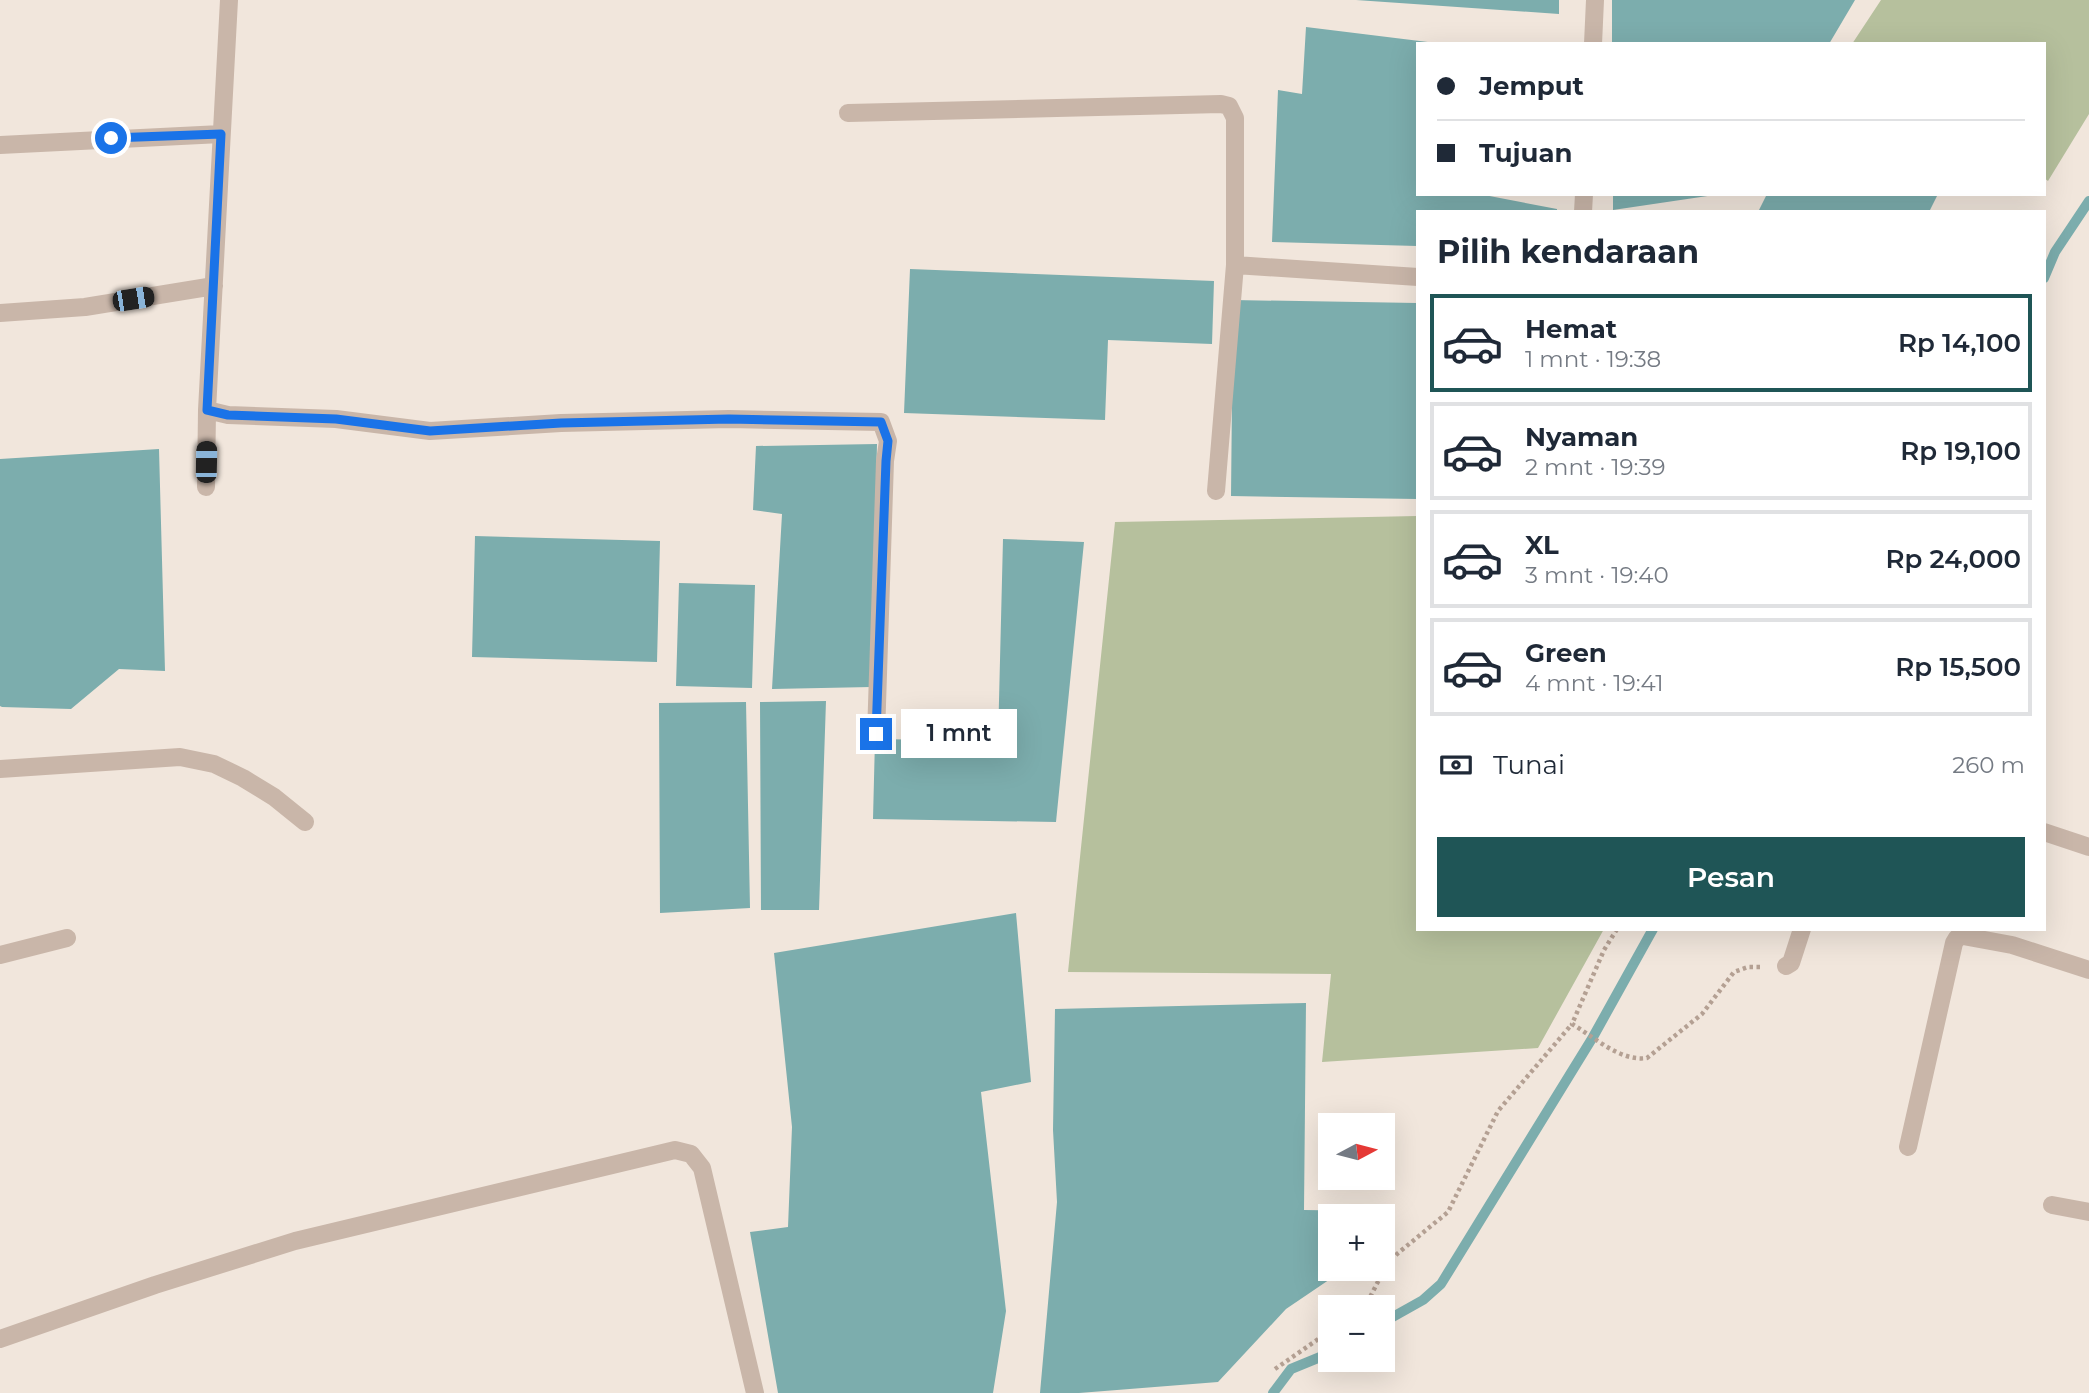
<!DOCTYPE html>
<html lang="id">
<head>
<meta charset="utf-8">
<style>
	:root { --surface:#fff; --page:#f2f2f3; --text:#1f2937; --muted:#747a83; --line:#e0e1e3; --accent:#1f5556 }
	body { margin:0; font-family:Montserrat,sans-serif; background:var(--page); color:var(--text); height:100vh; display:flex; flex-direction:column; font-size:26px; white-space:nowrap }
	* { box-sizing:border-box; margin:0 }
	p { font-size:23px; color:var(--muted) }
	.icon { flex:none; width:38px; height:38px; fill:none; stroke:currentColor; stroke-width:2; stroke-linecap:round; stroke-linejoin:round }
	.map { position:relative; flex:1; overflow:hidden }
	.drawer { position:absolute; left:1416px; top:210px; width:630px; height:721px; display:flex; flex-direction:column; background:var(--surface); border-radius:0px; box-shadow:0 7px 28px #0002 }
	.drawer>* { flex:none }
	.top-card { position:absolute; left:1416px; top:42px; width:630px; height:154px; border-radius:0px; box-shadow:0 7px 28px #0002; display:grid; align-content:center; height:154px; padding:0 21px; background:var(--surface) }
	.needle { width:46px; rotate:83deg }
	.fabs { position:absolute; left:1318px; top:1113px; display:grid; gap:14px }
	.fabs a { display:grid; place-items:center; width:77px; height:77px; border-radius:0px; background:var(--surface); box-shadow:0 7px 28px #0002; font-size:35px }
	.end { position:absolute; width:32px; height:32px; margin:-16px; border:9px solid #1a73e8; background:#fff; box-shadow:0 0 0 4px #fff }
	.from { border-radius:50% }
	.bubble { position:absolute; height:49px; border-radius:0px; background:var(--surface); box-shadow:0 7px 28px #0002; font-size:23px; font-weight:600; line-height:49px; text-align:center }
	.car { position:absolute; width:21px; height:42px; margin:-21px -10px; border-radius:9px; box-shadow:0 0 5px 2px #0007; background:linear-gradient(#222 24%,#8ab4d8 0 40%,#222 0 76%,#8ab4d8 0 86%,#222 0) }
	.top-card b { display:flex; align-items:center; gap:24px; height:66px; font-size:26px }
	.top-card b+b { border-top:2px solid var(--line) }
	.top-card i { width:18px; height:18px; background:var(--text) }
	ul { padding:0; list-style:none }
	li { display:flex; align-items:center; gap:21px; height:98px; margin:0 14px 10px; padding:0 7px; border:4px solid var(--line); border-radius:0px }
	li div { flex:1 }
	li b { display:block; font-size:26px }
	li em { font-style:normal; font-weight:600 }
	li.selected { border-color:var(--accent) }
	li>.icon { width:63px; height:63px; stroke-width:1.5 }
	h2 { padding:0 21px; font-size:32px; line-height:84px }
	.pay { display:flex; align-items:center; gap:18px; height:77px; padding:0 21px; font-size:26px }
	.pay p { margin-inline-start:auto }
	.action { display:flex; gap:14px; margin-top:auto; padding:14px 21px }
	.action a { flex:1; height:80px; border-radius:0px; background:var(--accent); color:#fff; font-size:28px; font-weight:600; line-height:80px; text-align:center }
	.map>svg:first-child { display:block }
</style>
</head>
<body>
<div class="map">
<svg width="2089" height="1393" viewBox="0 0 2089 1393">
	<rect width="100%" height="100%" fill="#f1e6dc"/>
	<path fill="#b6c09d" d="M 1881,0 L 2089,0 L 2089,114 L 2048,181 L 2044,178 L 2044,44 L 1852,44 Z
		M 1417,516 L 1418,929 L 1604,929 L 1538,1048 L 1322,1062 L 1331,974 L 1068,972 L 1115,522 Z"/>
	<path fill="#7cadad" d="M 1356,0 L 1559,0 L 1559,14 Z
		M 1612,0 L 1855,0 L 1829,44 L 1612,44 Z
		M 1306,27 L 1444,44 L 1418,44 L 1418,194 L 1479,194 L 1557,209 L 1557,212 L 1418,212 L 1417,246 L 1272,242 L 1278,90 L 1302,94 Z
		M 1613,194 L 1721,194 L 1613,210 Z
		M 1767,194 L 1938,194 L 1929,212 L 1758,212 Z
		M 910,269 L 1214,281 L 1212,344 L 1108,340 L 1105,420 L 904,413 Z
		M 1233,300 L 1417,303 L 1417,499 L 1231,496 Z
		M 877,444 L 871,687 L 772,689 L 782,514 L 753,510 L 756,446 Z
		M 159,449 L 165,671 L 119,669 L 71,709 L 2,707 L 0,706 L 0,459 Z
		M 475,536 L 660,541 L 657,662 L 472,657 Z
		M 1003,539 L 1084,542 L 1056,822 L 873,819 L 875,739 L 998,741 Z
		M 679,583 L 755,585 L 752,688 L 676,686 Z
		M 826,701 L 819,910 L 761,910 L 760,702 Z
		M 746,702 L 750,908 L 660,913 L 659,703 Z
		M 1016,913 L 1031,1082 L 981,1092 L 1006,1311 L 993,1393 L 778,1393 L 750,1232 L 788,1227 L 792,1127 L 774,953 Z
		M 1306,1003 L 1304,1210 L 1375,1211 L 1373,1216 L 1330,1216 L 1330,1269 L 1345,1269 L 1286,1309 L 1218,1382 L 1079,1393 L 1040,1393 L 1057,1202 L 1053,1130 L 1055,1009 Z"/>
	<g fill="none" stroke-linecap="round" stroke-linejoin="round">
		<path stroke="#7cadad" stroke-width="10" d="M 2044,278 L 2055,252 L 2089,201
			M 1382,1323 L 1423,1300 L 1441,1284 L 1593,1037 L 1653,929
			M 1273,1393 L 1291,1369 L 1330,1353"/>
		<path stroke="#b4a093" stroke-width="4.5" stroke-dasharray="3.5 3.5" stroke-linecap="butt" d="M 1617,929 L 1604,950 L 1572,1024 C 1593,1036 1620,1062 1647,1058 L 1702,1014 L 1734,972 L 1748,967 L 1763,967
			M 1362,1307 L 1366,1305 L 1386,1266 L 1397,1254 L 1448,1212 L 1498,1111 L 1572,1024
			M 1275,1369 L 1330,1331"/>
		<path stroke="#c9b6a9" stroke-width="18" d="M 229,0 L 207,410 L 228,415 L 336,419 L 430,431 L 561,423 L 729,419 L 881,422 L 888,441 L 885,461 L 876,735
			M 1593,44 L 1595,0
			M 848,113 L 1221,104 L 1229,106 L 1235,118 L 1235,265 L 1418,277
			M 0,145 L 221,134
			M 1583,212 L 1584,194
			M 0,313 L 85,307 L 214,286
			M 206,487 L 207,410
			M 1216,491 L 1235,265
			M 0,769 L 180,757 L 214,764 L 243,778 L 274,797 L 305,822
			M 2044,832 L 2089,847
			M 0,955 L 67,938
			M 1786,966 L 1791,963 L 1802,929
			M 1908,1147 L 1954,943 L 1957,938 L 1963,936 L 2012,945 L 2089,970
			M 2052,1205 L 2089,1212
			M 0,1339 L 155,1285 L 295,1241 L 675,1150 L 691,1154 L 702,1168 L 755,1393"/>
	</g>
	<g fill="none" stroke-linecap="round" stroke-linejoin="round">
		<path stroke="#1a73e8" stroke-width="9" d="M 111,138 L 221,134 L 207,410 L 228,415 L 336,419 L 430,431 L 561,423 L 729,419 L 881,422 L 888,441 L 886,461 L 876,734"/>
	</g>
</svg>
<div class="fabs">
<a><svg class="needle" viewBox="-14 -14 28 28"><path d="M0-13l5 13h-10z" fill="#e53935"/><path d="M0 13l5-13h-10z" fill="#747a83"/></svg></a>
<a>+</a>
<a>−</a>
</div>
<i class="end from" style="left:111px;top:138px"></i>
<i class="end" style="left:876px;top:734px"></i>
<div class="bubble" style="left:901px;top:709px;width:116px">1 mnt</div>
<i class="car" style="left:133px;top:299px;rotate:81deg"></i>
<i class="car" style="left:206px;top:462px;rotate:1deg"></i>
<div class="top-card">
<b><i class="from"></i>Jemput</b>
<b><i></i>Tujuan</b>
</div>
<section class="drawer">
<h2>Pilih kendaraan</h2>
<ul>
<li class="selected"><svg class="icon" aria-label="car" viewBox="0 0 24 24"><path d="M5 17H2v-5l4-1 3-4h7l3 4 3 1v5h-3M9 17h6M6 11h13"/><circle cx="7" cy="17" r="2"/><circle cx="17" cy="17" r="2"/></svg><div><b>Hemat</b><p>1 mnt · 19:38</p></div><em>Rp 14,100</em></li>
<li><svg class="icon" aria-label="car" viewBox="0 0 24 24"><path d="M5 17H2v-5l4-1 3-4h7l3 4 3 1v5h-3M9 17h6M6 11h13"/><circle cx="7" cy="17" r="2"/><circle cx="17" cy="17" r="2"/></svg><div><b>Nyaman</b><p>2 mnt · 19:39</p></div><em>Rp 19,100</em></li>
<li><svg class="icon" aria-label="car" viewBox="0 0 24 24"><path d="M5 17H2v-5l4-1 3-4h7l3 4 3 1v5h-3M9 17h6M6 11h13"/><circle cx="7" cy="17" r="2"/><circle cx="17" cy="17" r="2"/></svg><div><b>XL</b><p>3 mnt · 19:40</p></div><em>Rp 24,000</em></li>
<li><svg class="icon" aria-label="car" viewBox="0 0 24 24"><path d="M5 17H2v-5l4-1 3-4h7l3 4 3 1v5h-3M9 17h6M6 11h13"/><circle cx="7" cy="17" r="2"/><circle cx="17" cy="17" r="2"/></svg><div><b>Green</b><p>4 mnt · 19:41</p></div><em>Rp 15,500</em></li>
</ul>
<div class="pay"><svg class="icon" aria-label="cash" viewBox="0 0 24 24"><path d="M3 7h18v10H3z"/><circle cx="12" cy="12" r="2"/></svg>Tunai<p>260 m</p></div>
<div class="action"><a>Pesan</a></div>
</section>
</div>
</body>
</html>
